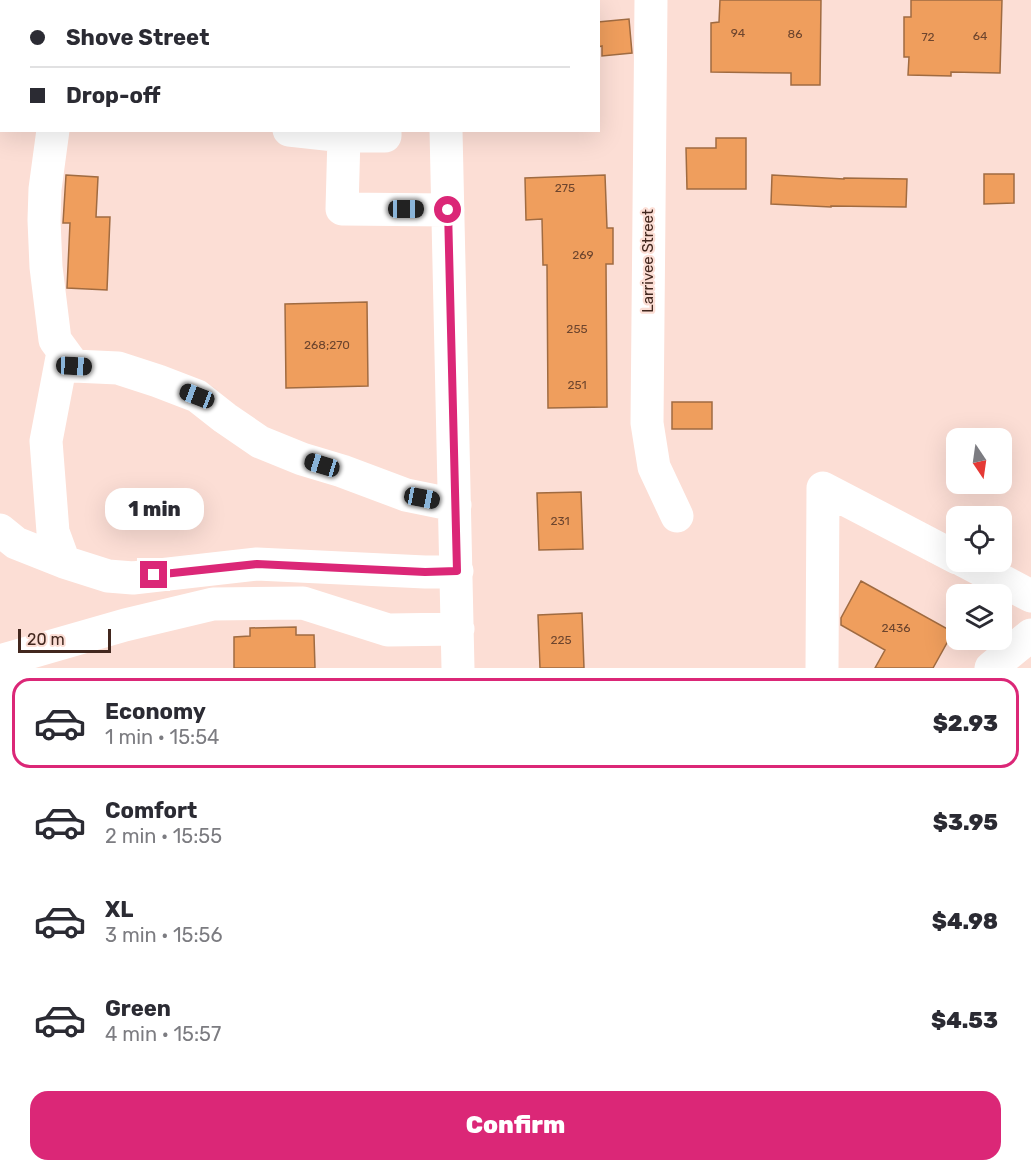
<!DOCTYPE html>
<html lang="en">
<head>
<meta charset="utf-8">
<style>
	:root { --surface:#fff; --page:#f7f7f7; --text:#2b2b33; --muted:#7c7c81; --line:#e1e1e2; --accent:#db2777 }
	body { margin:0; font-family:Rubik,sans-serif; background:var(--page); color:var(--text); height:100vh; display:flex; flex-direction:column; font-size:22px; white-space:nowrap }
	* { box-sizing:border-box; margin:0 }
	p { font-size:20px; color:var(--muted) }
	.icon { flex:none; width:33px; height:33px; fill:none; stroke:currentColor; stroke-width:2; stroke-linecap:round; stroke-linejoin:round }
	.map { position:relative; height:668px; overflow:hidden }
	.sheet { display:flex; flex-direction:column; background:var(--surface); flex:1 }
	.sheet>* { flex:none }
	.hud { position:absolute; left:0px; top:0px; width:600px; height:132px; box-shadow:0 6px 24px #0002; display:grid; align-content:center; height:132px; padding:0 30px; background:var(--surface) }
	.needle { width:39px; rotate:167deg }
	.fabs { position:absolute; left:946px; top:428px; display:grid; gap:12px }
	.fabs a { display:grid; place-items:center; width:66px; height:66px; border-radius:12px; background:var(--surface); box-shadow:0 6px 24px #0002; font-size:30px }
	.scale { position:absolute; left:18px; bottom:15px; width:93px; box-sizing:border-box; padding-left:6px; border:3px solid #42271e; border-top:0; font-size:16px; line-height:21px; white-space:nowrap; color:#42271e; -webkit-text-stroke:4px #fcded5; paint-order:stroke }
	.end { position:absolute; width:27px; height:27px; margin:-14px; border:8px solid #db2777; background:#fff; box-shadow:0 0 0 3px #fff }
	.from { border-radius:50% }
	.bubble { position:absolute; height:42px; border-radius:18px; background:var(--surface); box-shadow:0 6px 24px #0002; font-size:20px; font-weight:800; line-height:42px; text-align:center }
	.car { position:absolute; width:18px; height:36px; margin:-18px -9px; border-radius:8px; box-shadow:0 0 4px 2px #0007; background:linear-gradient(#222 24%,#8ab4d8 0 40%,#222 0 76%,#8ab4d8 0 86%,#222 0) }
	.hud b { display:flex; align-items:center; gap:21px; height:57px; font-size:22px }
	.hud b+b { border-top:2px solid var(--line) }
	.hud i { width:15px; height:15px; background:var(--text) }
	ul { padding:10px 0 0; list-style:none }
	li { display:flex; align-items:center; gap:18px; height:90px; margin:0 12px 9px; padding:0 18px; border:3px solid transparent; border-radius:18px }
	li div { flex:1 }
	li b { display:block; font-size:22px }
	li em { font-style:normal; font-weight:800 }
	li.on { border-color:var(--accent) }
	li>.icon { width:54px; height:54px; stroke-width:1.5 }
	.primary-button { display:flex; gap:12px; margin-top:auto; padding:12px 30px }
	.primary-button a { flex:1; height:69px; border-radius:18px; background:var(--accent); color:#fff; font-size:24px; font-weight:800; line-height:69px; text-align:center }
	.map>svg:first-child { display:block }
</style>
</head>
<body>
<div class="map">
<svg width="1031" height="668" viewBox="0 0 1031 668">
	<rect width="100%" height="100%" fill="#fcded5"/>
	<path fill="#ef9e5d" stroke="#a06b41" stroke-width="1.5" d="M 720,0 L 821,0 L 820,85 L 791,85 L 791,73 L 711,72 L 711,23 L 719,22 Z
		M 911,0 L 1002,0 L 1000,73 L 951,72 L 951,76 L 908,75 L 909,57 L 904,57 L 904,17 L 911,17 Z
		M 629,19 L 632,53 L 602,56 L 602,46 L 598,47 L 598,22 Z
		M 716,138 L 746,138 L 746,189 L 687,189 L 686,148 L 716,148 Z
		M 984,174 L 1014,174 L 1014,203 L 984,204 Z
		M 66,175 L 98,177 L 96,217 L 110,217 L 107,290 L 67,288 L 70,223 L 63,223 Z
		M 605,175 L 607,228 L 613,228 L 613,264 L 606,264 L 607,407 L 548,408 L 547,265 L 543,265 L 542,219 L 526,220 L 525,178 Z
		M 772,175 L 844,179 L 844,178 L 907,179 L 906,207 L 831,206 L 831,207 L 771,204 Z
		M 367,302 L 368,386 L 286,388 L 285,304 Z
		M 672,402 L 712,402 L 712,429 L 672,429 Z
		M 581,492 L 583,549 L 539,550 L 537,493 Z
		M 861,581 L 953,632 L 933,668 L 875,668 L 885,650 L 841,625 L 841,618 Z
		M 582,613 L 584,668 L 540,668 L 538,615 Z
		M 296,627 L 296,635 L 314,635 L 315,668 L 234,668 L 234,637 L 250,636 L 250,628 Z"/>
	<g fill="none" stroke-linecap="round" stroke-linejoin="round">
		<path stroke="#fff" stroke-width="33" d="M 443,0 L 443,2
			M 651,0 L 647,423 L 654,467 L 677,516
			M 53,130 L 45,189 L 44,220 L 46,267 L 55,340 L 74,366 L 118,368 L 158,381 L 197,396 L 225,418 L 260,442 L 302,459 L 342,471 L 406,495 L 455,505
			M 289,130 L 344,136 L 385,136 L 385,130
			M 446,130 L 458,668
			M 344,136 L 342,209 L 448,210
			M 63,352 L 46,441 L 53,532 L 64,562 L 108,576 L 133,578 L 257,564 L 425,572 L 457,571
			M 0,530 L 16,543 L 64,562
			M 964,561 L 1031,596
			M 0,661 L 125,625 L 213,604 L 303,603 L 388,630 L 458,629
			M 822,668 L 823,488 L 957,558
			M 991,668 L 1031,635"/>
	</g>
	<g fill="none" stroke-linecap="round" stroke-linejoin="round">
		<path stroke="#db2777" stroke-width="8" d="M 154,575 L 257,564 L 425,572 L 457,571 L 448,210"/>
	</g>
	<g text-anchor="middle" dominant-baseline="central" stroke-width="4.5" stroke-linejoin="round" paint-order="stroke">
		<g font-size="12" fill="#6d452e">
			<text x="738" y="33">94</text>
			<text x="795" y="34">86</text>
			<text x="980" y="36">64</text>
			<text x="928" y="37">72</text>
			<text x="565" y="188">275</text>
			<text x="583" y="255">269</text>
			<text x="577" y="329">255</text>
			<text x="327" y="345">268;270</text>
			<text x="577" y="385">251</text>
			<text x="560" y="521">231</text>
			<text x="896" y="628">2436</text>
			<text x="561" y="640">225</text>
		</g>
		<g font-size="15" fill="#42271e" stroke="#fcded5">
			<text transform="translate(648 261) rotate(-90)">Larrivee Street</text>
		</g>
	</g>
</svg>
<div class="fabs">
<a><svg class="needle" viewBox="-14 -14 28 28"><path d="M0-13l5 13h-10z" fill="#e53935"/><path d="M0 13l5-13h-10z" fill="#7c7c81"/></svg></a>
<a><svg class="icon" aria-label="locate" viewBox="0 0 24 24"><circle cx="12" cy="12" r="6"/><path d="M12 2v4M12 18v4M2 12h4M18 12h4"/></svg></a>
<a><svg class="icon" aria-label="layers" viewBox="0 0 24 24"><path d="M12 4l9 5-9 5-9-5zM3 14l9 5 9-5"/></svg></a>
</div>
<div class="scale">20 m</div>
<i class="end from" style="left:448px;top:210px"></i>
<i class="end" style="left:154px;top:575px"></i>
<div class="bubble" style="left:105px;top:488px;width:99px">1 min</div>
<i class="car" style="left:406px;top:209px;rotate:90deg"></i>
<i class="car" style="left:74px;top:366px;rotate:93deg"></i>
<i class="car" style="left:197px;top:396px;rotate:291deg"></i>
<i class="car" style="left:322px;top:465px;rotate:287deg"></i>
<i class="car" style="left:422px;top:498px;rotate:101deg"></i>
<div class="hud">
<b><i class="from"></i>Shove Street</b>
<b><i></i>Drop-off</b>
</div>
</div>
<section class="sheet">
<ul>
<li class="on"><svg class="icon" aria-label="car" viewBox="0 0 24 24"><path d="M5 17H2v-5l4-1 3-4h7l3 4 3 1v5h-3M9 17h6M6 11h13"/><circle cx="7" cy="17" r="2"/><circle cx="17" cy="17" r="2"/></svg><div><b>Economy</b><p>1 min · 15:54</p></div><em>$2.93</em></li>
<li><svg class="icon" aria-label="car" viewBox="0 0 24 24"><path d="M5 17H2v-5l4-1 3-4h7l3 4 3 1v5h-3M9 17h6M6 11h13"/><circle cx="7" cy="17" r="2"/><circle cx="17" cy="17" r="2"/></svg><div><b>Comfort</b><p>2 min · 15:55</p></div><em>$3.95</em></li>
<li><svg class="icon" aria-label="car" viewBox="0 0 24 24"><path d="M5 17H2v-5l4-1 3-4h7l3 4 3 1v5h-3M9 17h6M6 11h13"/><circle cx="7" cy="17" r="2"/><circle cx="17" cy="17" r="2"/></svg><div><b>XL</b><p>3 min · 15:56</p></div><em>$4.98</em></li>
<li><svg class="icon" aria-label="car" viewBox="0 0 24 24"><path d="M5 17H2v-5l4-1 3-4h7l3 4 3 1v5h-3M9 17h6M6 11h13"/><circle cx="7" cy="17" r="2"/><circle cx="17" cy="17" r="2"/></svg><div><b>Green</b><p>4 min · 15:57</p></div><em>$4.53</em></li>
</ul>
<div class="primary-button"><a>Confirm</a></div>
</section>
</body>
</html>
